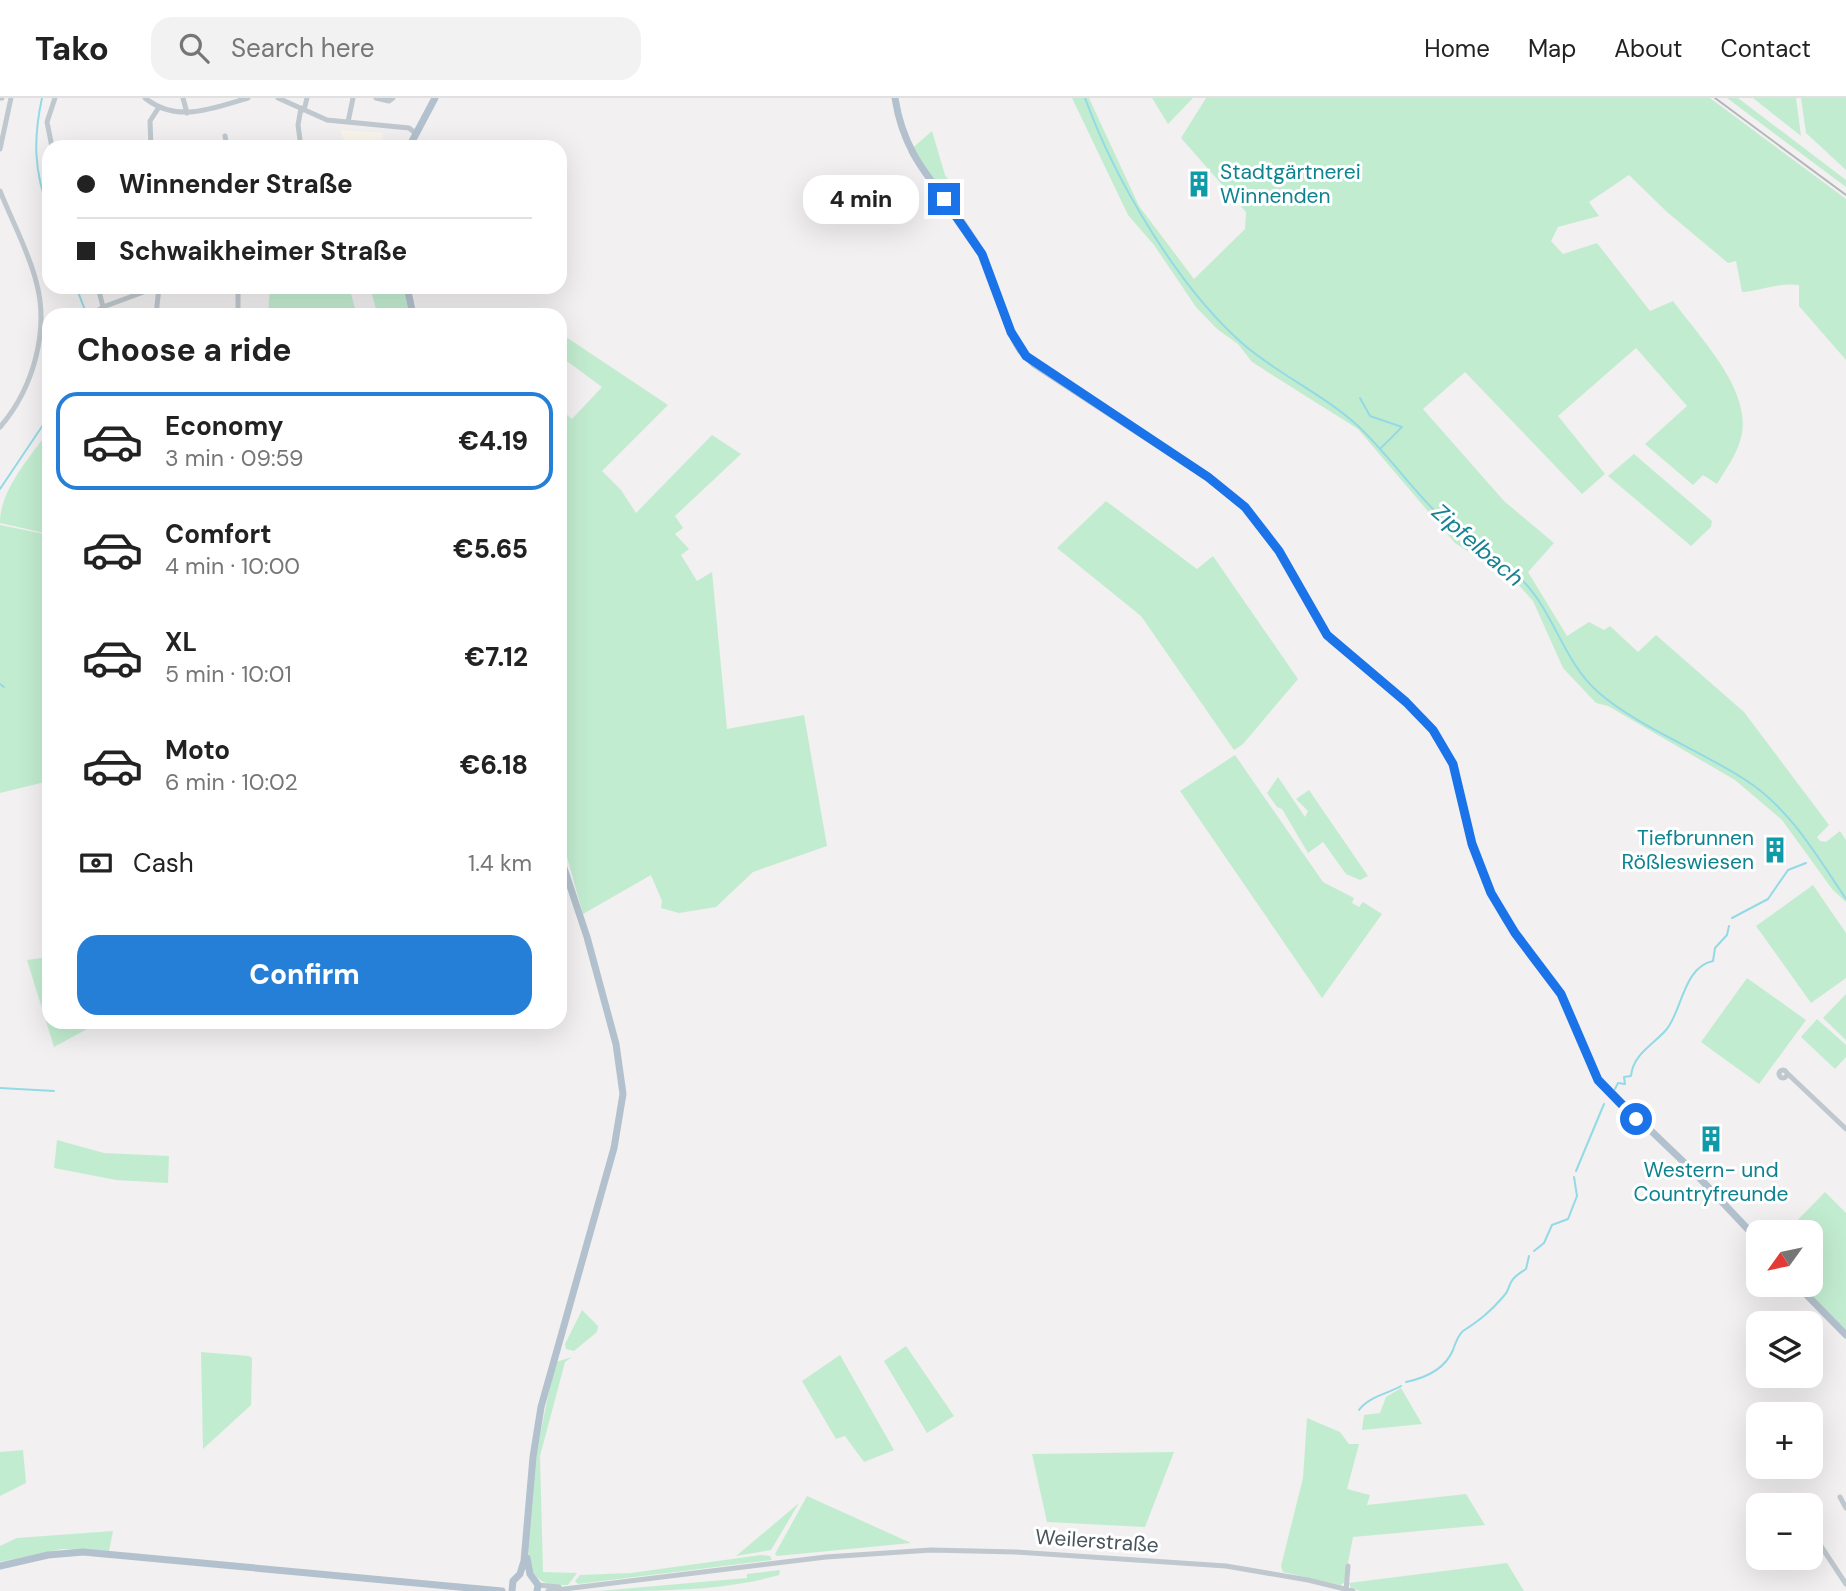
<!DOCTYPE html>
<html lang="en">
<head>
<meta charset="utf-8">
<style>
	:root { --surface:#fff; --page:#f2f2f2; --text:#222; --muted:#767676; --line:#e0e0e0; --accent:#267fd6 }
	body { margin:0; font-family:"DM Sans",sans-serif; background:var(--page); color:var(--text); height:100vh; display:flex; flex-direction:column; font-size:26px; white-space:nowrap }
	* { box-sizing:border-box; margin:0 }
	p { font-size:23px; color:var(--muted) }
	.icon { flex:none; width:38px; height:38px; fill:none; stroke:currentColor; stroke-width:2; stroke-linecap:round; stroke-linejoin:round }
	.map { position:relative; flex:1; overflow:hidden }
	.details { position:absolute; left:42px; top:210px; width:525px; height:721px; display:flex; flex-direction:column; background:var(--surface); border-radius:21px; box-shadow:0 7px 28px #0002 }
	.details>* { flex:none }
	.hud { position:absolute; left:42px; top:42px; width:525px; height:154px; border-radius:21px; box-shadow:0 7px 28px #0002; display:grid; align-content:center; height:154px; padding:0 35px; background:var(--surface) }
	.needle { width:46px; rotate:237deg }
	.tools { position:absolute; left:1746px; top:1122px; display:grid; gap:14px }
	.tools a { display:grid; place-items:center; width:77px; height:77px; border-radius:14px; background:var(--surface); box-shadow:0 7px 28px #0002; font-size:35px }
	.end { position:absolute; width:32px; height:32px; margin:-16px; border:9px solid #1a73e8; background:#fff; box-shadow:0 0 0 4px #fff }
	.from { border-radius:50% }
	.bubble { position:absolute; height:49px; border-radius:21px; background:var(--surface); box-shadow:0 7px 28px #0002; font-size:23px; font-weight:800; line-height:49px; text-align:center }
	.hud b { display:flex; align-items:center; gap:24px; height:66px; font-size:26px }
	.hud b+b { border-top:2px solid var(--line) }
	.hud i { width:18px; height:18px; background:var(--text) }
	ul { padding:0; list-style:none }
	li { display:flex; align-items:center; gap:21px; height:98px; margin:0 14px 10px; padding:0 21px; border:4px solid transparent; border-radius:21px }
	li div { flex:1 }
	li b { display:block; font-size:26px }
	li em { font-style:normal; font-weight:800 }
	li.current { border-color:var(--accent) }
	li>.icon { width:63px; height:63px; stroke-width:1.5 }
	h2 { padding:0 35px; font-size:32px; line-height:84px }
	.pay { display:flex; align-items:center; gap:18px; height:77px; padding:0 35px; font-size:26px }
	.pay p { margin-inline-start:auto }
	.action { display:flex; gap:14px; margin-top:auto; padding:14px 35px }
	.action a { flex:1; height:80px; border-radius:21px; background:var(--accent); color:#fff; font-size:28px; font-weight:800; line-height:80px; text-align:center }
	header { display:flex; align-items:center; gap:42px; box-sizing:border-box; height:98px; padding:0 35px; background:var(--surface); border-bottom:2px solid var(--line) }
	header strong { font-size:33px }
	nav { display:flex; gap:38px; margin-inline-start:auto; font-size:24px }
	.search { width:490px; height:63px; background:var(--page); display:flex; align-items:center; gap:18px; box-sizing:border-box; padding:0 24px; border-radius:21px; color:var(--muted); font-size:26px }
	.map>svg:first-child { display:block }
</style>
</head>
<body>
<header>
<strong>Tako</strong>
<div class="search"><svg class="icon" aria-label="search" viewBox="0 0 24 24"><circle cx="10" cy="10" r="6"/><path d="M15 15l6 6"/></svg>Search here</div>
<nav><a>Home</a><a>Map</a><a>About</a><a>Contact</a></nav>
</header>
<div class="map">
<svg width="1846" height="1493" viewBox="0 0 1846 1493">
	<rect width="100%" height="100%" fill="#f2f0f0"/>
	<path fill="#fbf6ec" d="M 340,32 L 383,35 L 382,42 L 398,44 L 397,49 L 347,49 Z"/>
	<path fill="#c2ecd0" d="M 1072,0 L 1089,0 L 1139,108 L 1194,181 L 1245,131 L 1246,114 L 1181,40 L 1206,0 L 1710,0 L 1846,101 L 1846,262 L 1799,208 L 1799,187 C 1779,184 1761,193 1742,194 L 1736,163 L 1728,165 L 1667,114 L 1629,77 L 1589,104 L 1599,118 L 1558,129 L 1551,143 L 1563,156 L 1597,145 L 1650,213 L 1673,203 C 1699,239 1756,295 1740,343 C 1736,358 1725,372 1717,386 L 1703,377 L 1693,387 L 1645,346 L 1687,308 L 1636,250 L 1558,318 L 1605,376 L 1582,396 L 1465,274 L 1423,311 L 1504,403 L 1554,445 L 1528,474 L 1567,538 L 1589,524 L 1604,532 L 1610,528 L 1638,554 L 1656,537 L 1744,614 L 1829,727 L 1817,739 L 1820,743 L 1826,744 L 1840,733 L 1846,742 L 1846,804 L 1832,791 L 1782,722 L 1735,682 L 1608,608 L 1596,605 L 1563,570 L 1533,503 L 1517,485 L 1455,445 L 1358,331 L 1252,264 L 1238,246 L 1217,231 L 1196,209 L 1154,147 L 1128,117 Z
		M 1152,0 L 1193,0 L 1168,26 Z
		M 1727,0 L 1738,0 L 1846,82 L 1846,89 Z
		M 1753,0 L 1796,0 L 1801,38 Z
		M 1801,0 L 1846,0 L 1846,72 L 1806,35 Z
		M 932,33 L 945,77 L 962,99 L 947,110 L 908,54 Z
		M 270,189 L 349,189 L 357,217 L 268,217 Z
		M 370,189 L 404,189 L 409,217 L 374,217 L 372,212 L 376,211 Z
		M 560,235 L 668,307 L 602,373 L 621,392 L 636,415 L 712,337 L 741,356 L 675,418 L 683,430 L 675,436 L 689,451 L 681,457 L 697,483 L 712,474 L 727,631 L 804,617 L 827,748 L 753,774 L 716,809 L 679,815 L 661,810 L 662,803 L 651,777 L 583,816 L 560,734 L 560,311 L 572,321 L 602,289 L 560,258 Z
		M 49,332 L 49,436 L 0,425 C 0,391 30,360 49,332 Z
		M 1634,356 L 1712,423 L 1711,429 L 1691,448 L 1608,378 Z
		M 1106,403 L 1197,471 L 1213,458 L 1298,581 L 1243,646 L 1234,652 L 1141,518 L 1057,450 Z
		M 0,427 L 49,437 L 49,683 L 0,695 Z
		M 1235,657 L 1323,784 L 1354,800 L 1352,805 L 1359,809 L 1363,804 L 1382,816 L 1322,900 L 1180,693 Z
		M 1278,679 L 1305,719 L 1308,713 L 1296,701 L 1309,692 L 1368,778 L 1360,782 L 1346,776 L 1323,744 L 1308,755 L 1282,711 L 1277,709 L 1267,695 Z
		M 1813,787 L 1846,835 L 1846,880 L 1811,905 L 1756,828 Z
		M 49,859 L 49,924 L 84,924 L 87,931 L 54,949 L 27,862 Z
		M 1747,880 L 1806,922 L 1759,986 L 1701,944 Z
		M 1846,896 L 1846,942 L 1823,920 Z
		M 1817,921 L 1846,947 L 1846,959 L 1835,971 L 1801,939 Z
		M 57,1042 L 104,1055 L 169,1058 L 168,1085 L 116,1082 L 54,1070 Z
		M 1825,1094 L 1846,1115 L 1846,1233 L 1802,1187 L 1811,1186 L 1811,1134 L 1786,1134 Z
		M 582,1212 L 598,1228 L 597,1234 L 574,1253 L 566,1251 L 565,1246 Z
		M 906,1248 L 954,1318 L 927,1335 L 884,1263 Z
		M 201,1254 L 249,1258 L 252,1260 L 251,1307 L 203,1351 Z
		M 840,1257 L 894,1352 L 864,1364 L 845,1338 L 836,1341 L 802,1283 Z
		M 572,1259 L 565,1264 L 540,1358 L 543,1474 L 577,1475 L 568,1487 C 555,1487 543,1488 534,1476 C 514,1447 547,1300 556,1264 Z
		M 1401,1290 L 1422,1326 L 1362,1332 L 1364,1317 L 1380,1315 L 1386,1299 Z
		M 1307,1320 L 1340,1334 L 1349,1346 L 1359,1346 L 1347,1391 L 1370,1397 L 1367,1407 L 1466,1396 L 1485,1427 L 1353,1439 L 1344,1485 L 1340,1487 L 1283,1474 L 1281,1468 L 1303,1380 Z
		M 23,1352 L 26,1385 L 0,1398 L 0,1354 Z
		M 1174,1354 L 1145,1429 L 1047,1424 L 1032,1356 Z
		M 807,1398 L 911,1445 L 777,1458 L 775,1456 Z
		M 799,1405 L 771,1452 L 736,1458 Z
		M 113,1433 L 109,1453 L 62,1451 L 0,1464 L 0,1448 L 17,1440 Z
		M 761,1457 L 770,1458 L 772,1462 L 578,1486 L 575,1483 L 580,1477 L 631,1475 Z
		M 1507,1465 L 1524,1493 L 1360,1493 L 1351,1490 L 1349,1485 Z
		M 780,1472 L 779,1477 C 724,1493 657,1493 599,1493 L 747,1480 L 747,1476 Z"/>
	<g fill="none" stroke-linecap="round" stroke-linejoin="round">
		<path stroke="#93dae6" stroke-width="2" d="M 42,0 C 33,41 34,74 49,113
			M 1085,0 C 1115,82 1177,188 1243,246 C 1279,277 1323,296 1358,328 C 1390,358 1414,395 1446,424 C 1469,446 1501,460 1523,483 C 1555,516 1563,563 1598,594 C 1635,627 1701,653 1744,681 C 1789,709 1817,758 1846,801
			M 76,189 L 87,217
			M 1360,300 L 1370,318 L 1402,329 L 1380,351
			M 0,391 L 49,318
			M 0,586 L 4,589
			M 1732,820 L 1768,801 L 1788,772 L 1806,765
			M 0,990 L 54,993
			M 1615,991 L 1618,985 L 1625,986 L 1624,979 L 1631,978 C 1633,956 1653,947 1666,932 C 1682,914 1683,869 1713,863 L 1715,850 L 1727,837 L 1729,828
			M 1576,1073 L 1604,1006
			M 1534,1153 L 1544,1145 L 1552,1127 L 1568,1121 L 1577,1098 L 1574,1079
			M 1406,1284 C 1425,1280 1445,1271 1453,1252 C 1455,1246 1458,1237 1463,1233 C 1480,1222 1490,1214 1503,1199 C 1514,1188 1503,1185 1526,1171 L 1529,1158
			M 1359,1312 C 1368,1299 1387,1296 1401,1288"/>
		<path stroke="#bfc8ce" stroke-width="5" d="M 0,0 L 2,0
			M 145,0 C 177,26 213,10 248,0
			M 183,0 L 187,15
			M 278,0 L 327,22 L 409,30 L 414,34
			M 376,0 L 389,3 L 393,0
			M 301,10 L 298,27 L 301,49
			M 304,12 L 307,0
			M 348,24 L 353,0
			M 225,38 L 227,49
			M 52,49 L 47,24 L 55,0
			M 151,49 L 150,23 L 159,9
			M 0,51 L 11,0
			M 0,93 C 12,123 28,152 36,183 C 50,232 33,291 0,329
			M 238,189 L 238,217
			M 103,209 L 157,189
			M 96,217 L 95,214 L 103,209 L 98,189
			M 156,217 L 159,189
			M1779 976a4 4 0 1 1 8 0a4 4 0 1 1-8 0Z
			M 1788,976 L 1846,1031
			M 1840,1399 L 1846,1410
			M 1811,1433 L 1846,1486
			M 538,1487 L 559,1489
			M 548,1493 L 826,1459 L 931,1452 L 1016,1454 L 1226,1468 L 1308,1482 L 1353,1493
			M 1346,1493 L 1348,1468"/>
		<path stroke="#b2c1cd" stroke-width="7" d="M 895,0 C 906,72 949,94 980,153 C 997,184 1001,221 1020,252 L 1034,266 L 1207,379 L 1245,409 L 1279,453 L 1331,542 L 1406,604 L 1433,632 L 1453,666 L 1472,746 L 1491,795 L 1506,822 L 1561,896 L 1598,982 L 1692,1072 L 1759,1143
			M 409,49 L 435,0
			M 407,189 L 413,217
			M 1796,1186 L 1846,1237
			M 527,1460 L 530,1476 L 538,1487 L 537,1493
			M 0,1468 L 48,1457 L 83,1454 L 502,1493
			M 512,1493 L 513,1483 L 520,1476 L 524,1463 L 533,1359 L 541,1309 L 614,1050 L 623,996 L 616,946 L 587,839 L 560,758"/>
		<path stroke="#b3b6ba" stroke-width="2" d="M 1715,0 L 1846,97"/>
	</g>
	<g fill="none" stroke-linecap="round" stroke-linejoin="round">
		<path stroke="#1a73e8" stroke-width="9" d="M 944,101 L 982,156 L 1011,234 L 1026,258 L 1208,379 L 1245,409 L 1279,453 L 1327,537 L 1406,604 L 1433,632 L 1453,666 L 1472,746 L 1491,795 L 1515,835 L 1561,896 L 1598,982 L 1636,1021"/>
	</g>
	<defs>
		<g id="building-bare" transform="scale(2.1)"><path d="M-4-6H4V6H1V3H-1V6H-4ZM-2.5-4.3h1.7v1.8h-1.7ZM.8-4.3h1.7v1.8H.8ZM-2.5-1h1.7V.8h-1.7ZM.8-1h1.7V.8H.8Z" fill="#0f9aa8" stroke="#fff" stroke-width="2.5" paint-order="stroke"/></g>
	</defs>
	<g fill-rule="evenodd">
		<use href="#building-bare" x="1199" y="86"/>
		<use href="#building-bare" x="1775" y="752"/>
		<use href="#building-bare" x="1711" y="1041"/>
	</g>
	<g text-anchor="middle" dominant-baseline="central" stroke-width="6" stroke-linejoin="round" paint-order="stroke">
		<g font-size="21" fill="#0d838f" stroke="#fff" text-anchor="start">
			<text x="1220" y="74">Stadtgärtnerei<tspan x="1220" dy="24">Winnenden</tspan></text>
			<text x="1754" y="740" text-anchor="end">Tiefbrunnen<tspan x="1754" dy="24">Rößleswiesen</tspan></text>
			<text x="1711" y="1072" text-anchor="middle">Western- und<tspan x="1711" dy="24">Countryfreunde</tspan></text>
		</g>
		<g font-size="21" fill="#49555c" stroke="#fff">
			<text transform="translate(1097 1443) rotate(4)">Weilerstraße</text>
		</g>
		<g font-size="23" font-style="italic" fill="#168294" stroke="#fff">
			<text transform="translate(1478 447) rotate(41)">Zipfelbach</text>
		</g>
	</g>
</svg>
<div class="tools">
<a><svg class="needle" viewBox="-14 -14 28 28"><path d="M0-13l5 13h-10z" fill="#e53935"/><path d="M0 13l5-13h-10z" fill="#767676"/></svg></a>
<a><svg class="icon" aria-label="layers" viewBox="0 0 24 24"><path d="M12 4l9 5-9 5-9-5zM3 14l9 5 9-5"/></svg></a>
<a>+</a>
<a>−</a>
</div>
<i class="end from" style="left:1636px;top:1021px"></i>
<i class="end" style="left:944px;top:101px"></i>
<div class="bubble" style="left:803px;top:77px;width:116px">4 min</div>
<div class="hud">
<b><i class="from"></i>Winnender Straße</b>
<b><i></i>Schwaikheimer Straße</b>
</div>
<section class="details">
<h2>Choose a ride</h2>
<ul>
<li class="current"><svg class="icon" aria-label="car" viewBox="0 0 24 24"><path d="M5 17H2v-5l4-1 3-4h7l3 4 3 1v5h-3M9 17h6M6 11h13"/><circle cx="7" cy="17" r="2"/><circle cx="17" cy="17" r="2"/></svg><div><b>Economy</b><p>3 min · 09:59</p></div><em>€4.19</em></li>
<li><svg class="icon" aria-label="car" viewBox="0 0 24 24"><path d="M5 17H2v-5l4-1 3-4h7l3 4 3 1v5h-3M9 17h6M6 11h13"/><circle cx="7" cy="17" r="2"/><circle cx="17" cy="17" r="2"/></svg><div><b>Comfort</b><p>4 min · 10:00</p></div><em>€5.65</em></li>
<li><svg class="icon" aria-label="car" viewBox="0 0 24 24"><path d="M5 17H2v-5l4-1 3-4h7l3 4 3 1v5h-3M9 17h6M6 11h13"/><circle cx="7" cy="17" r="2"/><circle cx="17" cy="17" r="2"/></svg><div><b>XL</b><p>5 min · 10:01</p></div><em>€7.12</em></li>
<li><svg class="icon" aria-label="car" viewBox="0 0 24 24"><path d="M5 17H2v-5l4-1 3-4h7l3 4 3 1v5h-3M9 17h6M6 11h13"/><circle cx="7" cy="17" r="2"/><circle cx="17" cy="17" r="2"/></svg><div><b>Moto</b><p>6 min · 10:02</p></div><em>€6.18</em></li>
</ul>
<div class="pay"><svg class="icon" aria-label="cash" viewBox="0 0 24 24"><path d="M3 7h18v10H3z"/><circle cx="12" cy="12" r="2"/></svg>Cash<p>1.4 km</p></div>
<div class="action"><a>Confirm</a></div>
</section>
</div>
</body>
</html>
